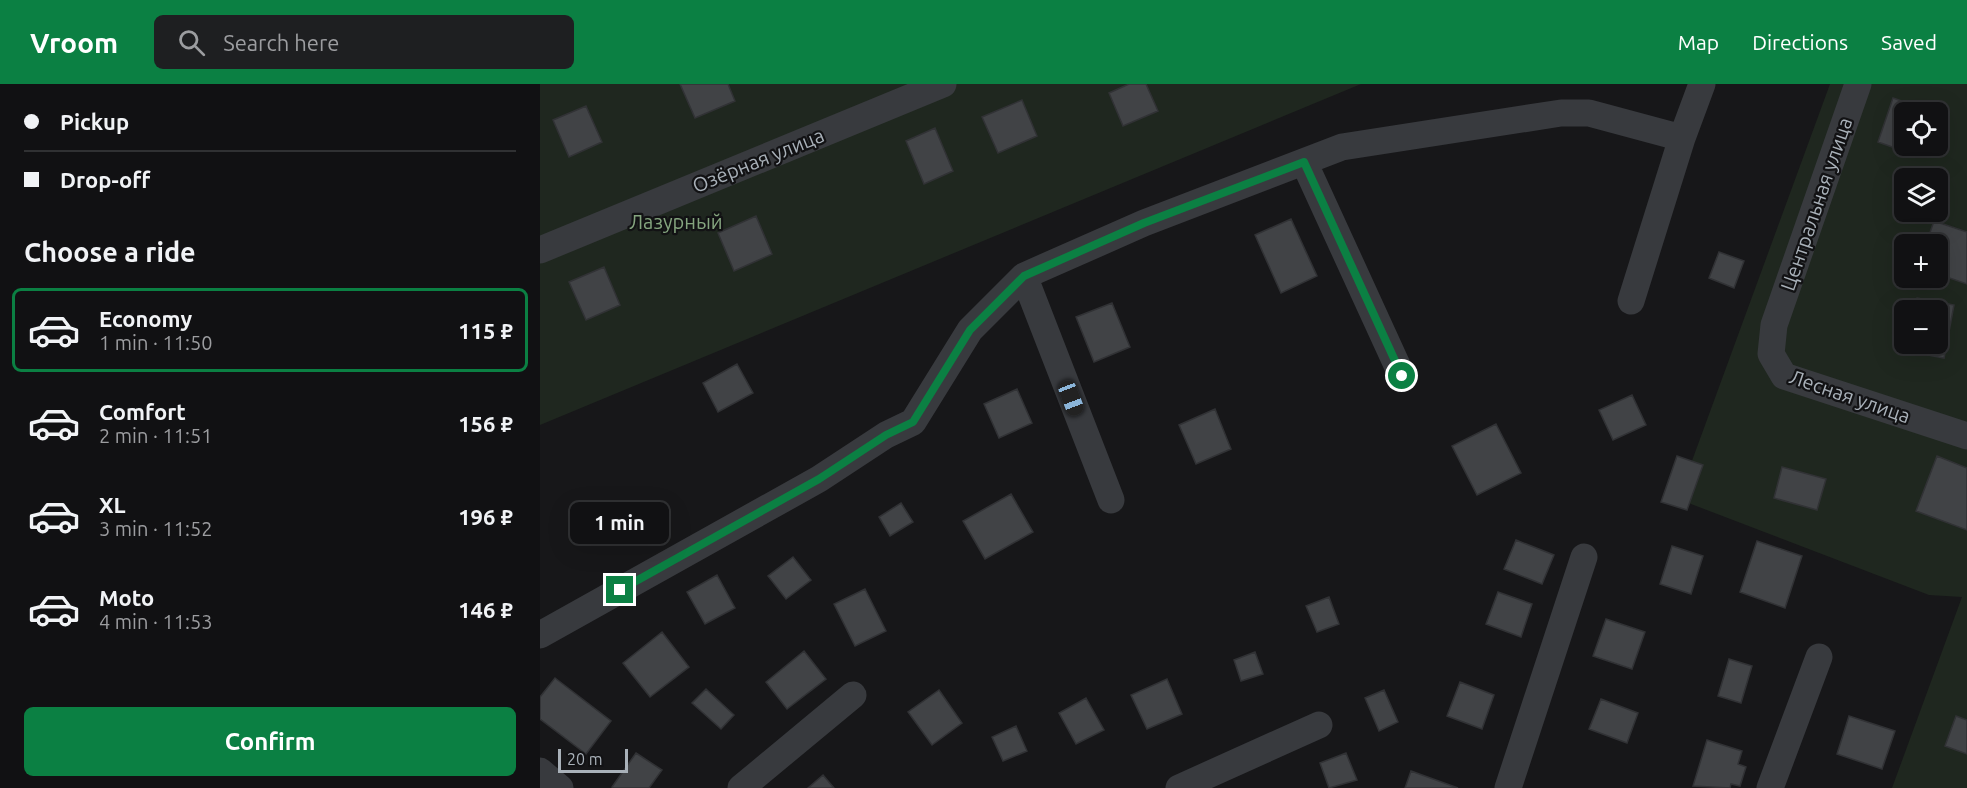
<!DOCTYPE html>
<html lang="en">
<head>
<meta charset="utf-8">
<style>
	:root { --surface:#111113; --page:#1e1f21; --text:#f1f3f6; --muted:#9c9da0; --line:#303133; --accent:#0b8043 }
	body { margin:0; font-family:Ubuntu,sans-serif; background:var(--page); color:var(--text); height:100vh; display:flex; flex-direction:column; font-size:22px; white-space:nowrap }
	* { box-sizing:border-box; margin:0 }
	p { font-size:20px; color:var(--muted) }
	.icon { flex:none; width:33px; height:33px; fill:none; stroke:currentColor; stroke-width:2; stroke-linecap:round; stroke-linejoin:round }
	.map { position:relative; flex:1; overflow:hidden }
	.details { display:flex; flex-direction:column; background:var(--surface); width:540px }
	.details>* { flex:none }
	.banner { display:grid; align-content:center; height:132px; padding:0 24px; background:var(--surface) }
	.buttons { position:absolute; left:1354px; top:18px; display:grid; gap:12px }
	.buttons a { display:grid; place-items:center; width:54px; height:54px; border-radius:9px; background:var(--surface); box-shadow:0 6px 24px #0002,0 0 0 2px var(--line); font-size:30px }
	.scale { position:absolute; left:18px; bottom:15px; width:70px; box-sizing:border-box; padding-left:6px; border:3px solid #a9b1b9; border-top:0; font-size:16px; line-height:21px; white-space:nowrap; color:#a9b1b9; -webkit-text-stroke:4px #121214; paint-order:stroke }
	.end { position:absolute; width:27px; height:27px; margin:-14px; border:8px solid #0b8043; background:#fff; box-shadow:0 0 0 3px #fff }
	.from { border-radius:50% }
	.bubble { position:absolute; height:42px; border-radius:9px; background:var(--surface); box-shadow:0 6px 24px #0002,0 0 0 2px var(--line); font-size:20px; font-weight:700; line-height:42px; text-align:center }
	.car { position:absolute; width:18px; height:36px; margin:-18px -9px; border-radius:8px; box-shadow:0 0 4px 2px #0007; background:linear-gradient(#222 24%,#8ab4d8 0 40%,#222 0 76%,#8ab4d8 0 86%,#222 0) }
	.banner b { display:flex; align-items:center; gap:21px; height:57px; font-size:22px }
	.banner b+b { border-top:2px solid var(--line) }
	.banner i { width:15px; height:15px; background:var(--text) }
	ul { padding:0; list-style:none }
	li { display:flex; align-items:center; gap:18px; height:84px; margin:0 12px 9px; padding:0 12px; border:3px solid transparent; border-radius:9px }
	li div { flex:1 }
	li b { display:block; font-size:22px }
	li em { font-style:normal; font-weight:700 }
	li.selected { border-color:var(--accent) }
	li>.icon { width:54px; height:54px; stroke-width:1.5 }
	h2 { padding:0 24px; font-size:27px; line-height:72px }
	.cta { display:flex; gap:12px; margin-top:auto; padding:12px 24px }
	.cta a { flex:1; height:69px; border-radius:9px; background:var(--accent); color:#fff; font-size:24px; font-weight:700; line-height:69px; text-align:center }
	header { display:flex; align-items:center; gap:36px; box-sizing:border-box; height:84px; padding:0 30px; background:var(--accent); color:#fff }
	header strong { font-size:28px }
	nav { display:flex; gap:33px; margin-inline-start:auto; font-size:21px }
	.search { width:420px; height:54px; background:var(--page); display:flex; align-items:center; gap:15px; box-sizing:border-box; padding:0 21px; border-radius:9px; color:var(--muted); font-size:22px }
	main { display:flex; flex:1; min-height:0 }
	.map>svg:first-child { display:block }
</style>
</head>
<body>
<header>
<strong>Vroom</strong>
<div class="search"><svg class="icon" aria-label="search" viewBox="0 0 24 24"><circle cx="10" cy="10" r="6"/><path d="M15 15l6 6"/></svg>Search here</div>
<nav><a>Map</a><a>Directions</a><a>Saved</a></nav>
</header>
<main>
<section class="details">
<div class="banner">
<b><i class="from"></i>Pickup</b>
<b><i></i>Drop-off</b>
</div>
<h2>Choose a ride</h2>
<ul>
<li class="selected"><svg class="icon" aria-label="car" viewBox="0 0 24 24"><path d="M5 17H2v-5l4-1 3-4h7l3 4 3 1v5h-3M9 17h6M6 11h13"/><circle cx="7" cy="17" r="2"/><circle cx="17" cy="17" r="2"/></svg><div><b>Economy</b><p>1 min · 11:50</p></div><em>115 ₽</em></li>
<li><svg class="icon" aria-label="car" viewBox="0 0 24 24"><path d="M5 17H2v-5l4-1 3-4h7l3 4 3 1v5h-3M9 17h6M6 11h13"/><circle cx="7" cy="17" r="2"/><circle cx="17" cy="17" r="2"/></svg><div><b>Comfort</b><p>2 min · 11:51</p></div><em>156 ₽</em></li>
<li><svg class="icon" aria-label="car" viewBox="0 0 24 24"><path d="M5 17H2v-5l4-1 3-4h7l3 4 3 1v5h-3M9 17h6M6 11h13"/><circle cx="7" cy="17" r="2"/><circle cx="17" cy="17" r="2"/></svg><div><b>XL</b><p>3 min · 11:52</p></div><em>196 ₽</em></li>
<li><svg class="icon" aria-label="car" viewBox="0 0 24 24"><path d="M5 17H2v-5l4-1 3-4h7l3 4 3 1v5h-3M9 17h6M6 11h13"/><circle cx="7" cy="17" r="2"/><circle cx="17" cy="17" r="2"/></svg><div><b>Moto</b><p>4 min · 11:53</p></div><em>146 ₽</em></li>
</ul>
<div class="cta"><a>Confirm</a></div>
</section>
<div class="map">
<svg width="1427" height="704" viewBox="0 0 1427 704">
	<rect width="100%" height="100%" fill="#171719"/>
	<path fill="#1f271f" fill-rule="evenodd" d="M 0,0 L 821,0 L 0,341 Z
		M 1290,0 L 1427,0 L 1427,704 L 1352,704 L 1422,513 L 1389,511 L 1138,415 ZM 1365,28 L 1398,28 L 1398,62 L 1365,62 ZM 1365,94 L 1398,94 L 1398,128 L 1365,128 ZM 1365,160 L 1398,160 L 1398,194 L 1365,194 ZM 1365,226 L 1398,226 L 1398,260 L 1365,260 Z"/>
	<path fill="#414346" stroke="#313235" stroke-width="1.5" d="M 140,0 L 188,0 L 195,17 L 155,34 Z
		M 589,0 L 606,0 L 618,27 L 583,42 L 569,9 Z
		M 1353,14 L 1390,27 L 1365,28 L 1365,62 L 1378,62 L 1375,71 L 1338,58 Z
		M 482,16 L 497,52 L 458,69 L 442,33 Z
		M 46,22 L 62,58 L 29,73 L 13,36 Z
		M 395,44 L 413,87 L 384,100 L 366,57 Z
		M 216,132 L 232,170 L 194,187 L 178,149 Z
		M 751,135 L 777,192 L 741,209 L 715,151 Z
		M 1394,137 L 1427,148 L 1427,200 L 1398,190 L 1398,160 L 1386,160 Z
		M 1179,168 L 1204,177 L 1194,204 L 1169,194 Z
		M 64,183 L 80,221 L 46,236 L 29,198 Z
		M 1377,214 L 1414,221 L 1404,274 L 1367,267 L 1368,260 L 1398,260 L 1398,226 L 1374,226 Z
		M 572,219 L 590,263 L 554,278 L 536,233 Z
		M 197,280 L 213,309 L 178,328 L 163,299 Z
		M 477,305 L 492,339 L 459,354 L 444,320 Z
		M 1092,311 L 1106,341 L 1073,356 L 1059,326 Z
		M 675,325 L 691,365 L 656,380 L 639,341 Z
		M 956,340 L 981,389 L 937,411 L 912,362 Z
		M 1137,372 L 1163,381 L 1147,426 L 1121,418 Z
		M 1397,372 L 1427,384 L 1427,446 L 1376,427 Z
		M 1242,383 L 1286,395 L 1277,426 L 1234,414 Z
		M 471,410 L 493,448 L 445,475 L 423,437 Z
		M 361,419 L 373,438 L 350,452 L 339,433 Z
		M 976,456 L 1014,471 L 1002,500 L 964,485 Z
		M 1217,457 L 1262,472 L 1245,524 L 1200,508 Z
		M 1132,462 L 1163,472 L 1151,510 L 1120,500 Z
		M 253,473 L 271,496 L 246,515 L 228,492 Z
		M 177,491 L 195,524 L 165,540 L 147,508 Z
		M 325,505 L 346,547 L 315,562 L 294,520 Z
		M 958,508 L 992,520 L 981,553 L 946,540 Z
		M 789,513 L 799,540 L 777,548 L 766,522 Z
		M 1066,535 L 1105,548 L 1092,585 L 1053,572 Z
		M 122,548 L 149,583 L 110,613 L 83,579 Z
		M 264,567 L 286,595 L 247,625 L 226,598 Z
		M 715,568 L 723,590 L 701,597 L 694,576 Z
		M 1189,575 L 1212,582 L 1201,619 L 1178,612 Z
		M 15,594 L 71,637 L 46,670 L 0,635 L 0,613 Z
		M 627,595 L 642,630 L 607,645 L 591,611 Z
		M 920,598 L 954,611 L 942,645 L 907,632 Z
		M 166,605 L 194,631 L 181,645 L 152,619 Z
		M 399,606 L 422,639 L 392,661 L 368,628 Z
		M 844,606 L 858,638 L 839,647 L 825,614 Z
		M 546,614 L 564,646 L 536,660 L 519,629 Z
		M 1061,615 L 1098,629 L 1087,659 L 1049,645 Z
		M 1309,632 L 1355,647 L 1342,685 L 1297,670 Z
		M 1416,632 L 1427,636 L 1427,670 L 1405,662 Z
		M 476,642 L 487,667 L 463,677 L 452,653 Z
		M 1167,656 L 1202,667 L 1198,680 L 1206,683 L 1200,702 L 1191,700 L 1190,704 L 1153,702 Z
		M 96,669 L 122,686 L 109,704 L 74,704 L 72,703 Z
		M 806,669 L 817,696 L 789,704 L 780,679 Z
		M 871,687 L 918,704 L 865,704 Z
		M 283,691 L 294,704 L 268,704 Z"/>
	<g fill="none" stroke-linecap="round" stroke-linejoin="round">
		<path stroke="#383a3e" stroke-width="27" d="M 1318,0 L 1234,241 L 1231,270 L 1244,292 L 1427,352
			M 764,78 L 862,292
			M 0,166 L 403,0
			M 484,192 L 571,416
			M 1091,217 L 1142,54 L 1162,0
			M 0,551 L 279,395 L 346,351 L 373,338 L 430,246 L 484,192 L 604,139 L 802,63 L 1021,29 L 1049,29 L 1142,54
			M 0,687 L 20,704
			M 201,704 L 313,611
			M 639,704 L 779,641
			M 968,704 L 1044,473
			M 1230,704 L 1279,573"/>
	</g>
	<g fill="none" stroke-linecap="round" stroke-linejoin="round">
		<path stroke="#0b8043" stroke-width="8" d="M 80,506 L 279,395 L 346,351 L 373,338 L 430,246 L 484,192 L 604,139 L 764,78 L 862,292"/>
	</g>
	<g text-anchor="middle" dominant-baseline="central" stroke-width="4.5" stroke-linejoin="round" paint-order="stroke">
		<g font-size="20" fill="#a9b1b9" stroke="#121214">
			<text transform="translate(218 76) rotate(-22)">Озёрная улица</text>
			<text transform="translate(1276 120) rotate(-71)">Центральная улица</text>
			<text transform="translate(1310 312) rotate(19)">Лесная улица</text>
		</g>
		<g font-size="20" fill="#85a57f" stroke="#121214">
			<text x="136" y="137">Лазурный</text>
		</g>
	</g>
</svg>
<div class="buttons">
<a><svg class="icon" aria-label="locate" viewBox="0 0 24 24"><circle cx="12" cy="12" r="6"/><path d="M12 2v4M12 18v4M2 12h4M18 12h4"/></svg></a>
<a><svg class="icon" aria-label="layers" viewBox="0 0 24 24"><path d="M12 4l9 5-9 5-9-5zM3 14l9 5 9-5"/></svg></a>
<a>+</a>
<a>−</a>
</div>
<div class="scale">20 m</div>
<i class="end from" style="left:862px;top:292px"></i>
<i class="end" style="left:80px;top:506px"></i>
<div class="bubble" style="left:30px;top:418px;width:99px">1 min</div>
<i class="car" style="left:531px;top:314px;rotate:159deg"></i>
</div>
</main>
</body>
</html>
